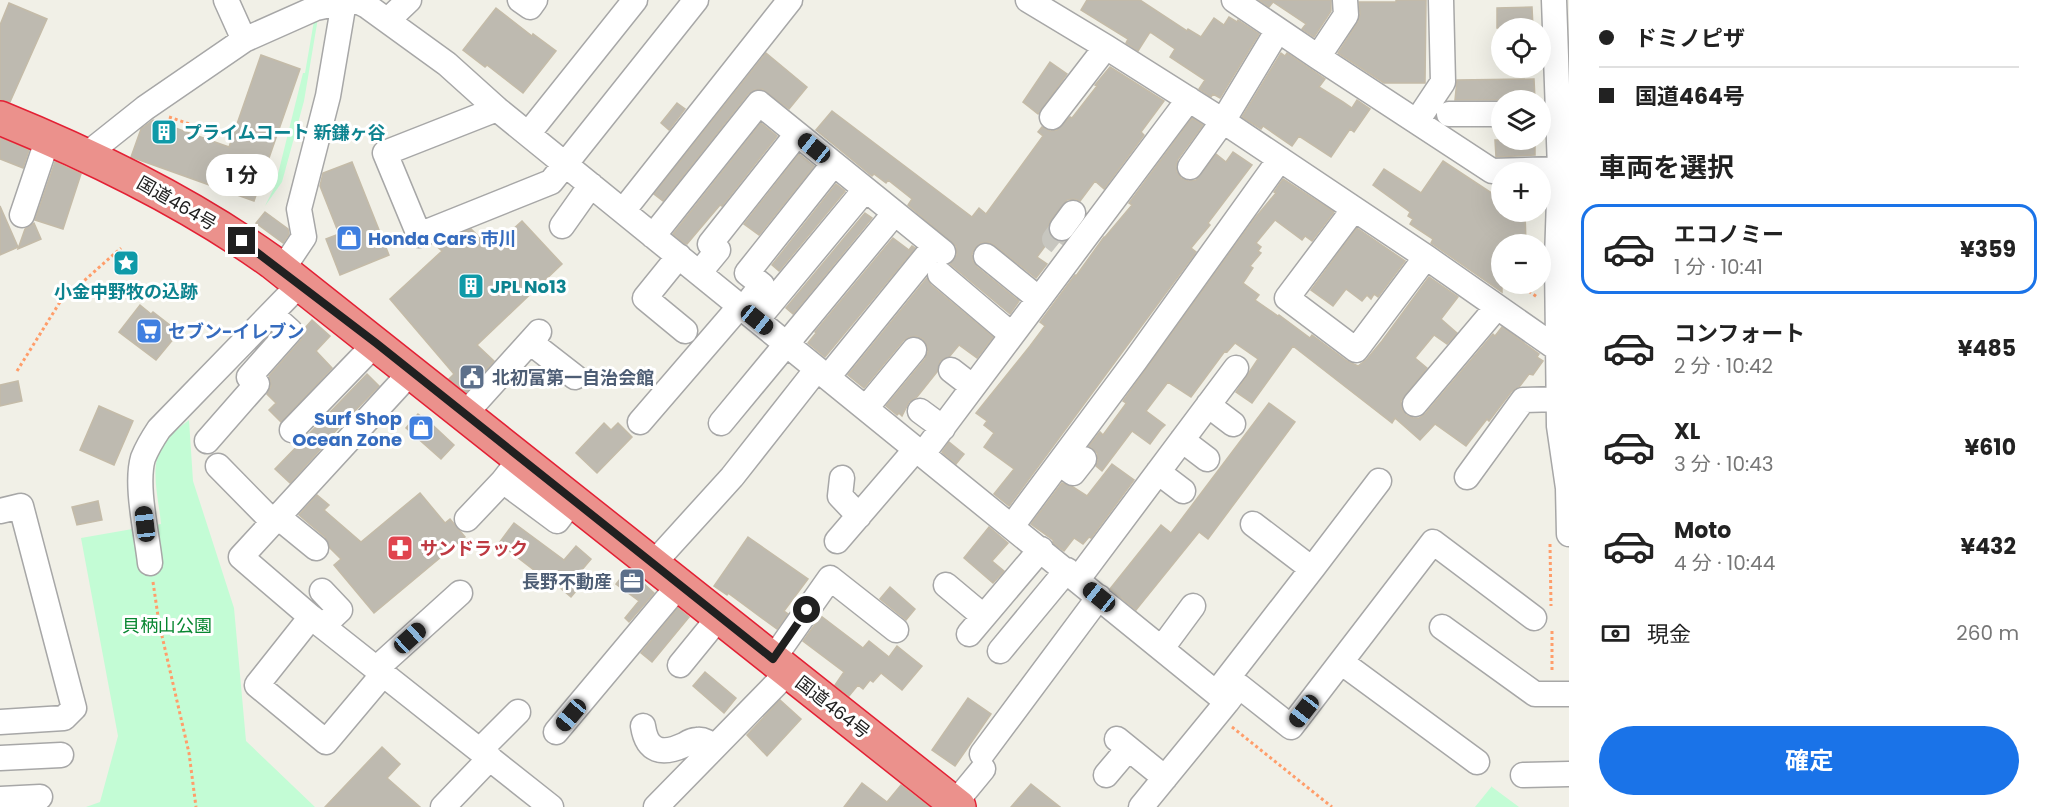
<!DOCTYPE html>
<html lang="ja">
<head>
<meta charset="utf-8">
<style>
	:root { --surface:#fff; --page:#f2f2f2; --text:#222; --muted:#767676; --line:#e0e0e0; --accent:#1a73e8 }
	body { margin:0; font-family:Poppins,"Noto Sans JP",sans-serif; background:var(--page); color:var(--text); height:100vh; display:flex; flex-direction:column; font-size:22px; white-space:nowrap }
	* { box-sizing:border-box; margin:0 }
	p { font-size:20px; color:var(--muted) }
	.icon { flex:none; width:33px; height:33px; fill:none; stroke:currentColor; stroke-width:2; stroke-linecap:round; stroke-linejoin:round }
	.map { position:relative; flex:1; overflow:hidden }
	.sheet { display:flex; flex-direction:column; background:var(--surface); width:480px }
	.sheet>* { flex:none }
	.hud { display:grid; align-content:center; height:132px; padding:0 30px; background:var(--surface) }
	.tools { position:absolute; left:1491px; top:18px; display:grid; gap:12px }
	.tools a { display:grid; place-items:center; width:60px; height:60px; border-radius:50%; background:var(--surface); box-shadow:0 6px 24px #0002; font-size:30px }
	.end { position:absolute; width:27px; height:27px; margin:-14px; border:8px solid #202020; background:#fff; box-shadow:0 0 0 3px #fff }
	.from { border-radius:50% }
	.bubble { position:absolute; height:42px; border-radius:21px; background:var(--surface); box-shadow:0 6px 24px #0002; font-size:20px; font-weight:700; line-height:42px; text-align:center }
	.car { position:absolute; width:18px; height:36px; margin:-18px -9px; border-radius:8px; box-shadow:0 0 4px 2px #0007; background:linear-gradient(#222 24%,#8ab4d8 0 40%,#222 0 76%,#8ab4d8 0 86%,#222 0) }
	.hud b { display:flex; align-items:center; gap:21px; height:57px; font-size:22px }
	.hud b+b { border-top:2px solid var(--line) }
	.hud i { width:15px; height:15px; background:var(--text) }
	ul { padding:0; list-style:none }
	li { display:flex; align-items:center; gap:18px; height:90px; margin:0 12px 9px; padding:0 18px; border:3px solid transparent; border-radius:18px }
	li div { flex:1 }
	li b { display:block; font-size:22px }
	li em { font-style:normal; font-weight:700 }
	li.active { border-color:var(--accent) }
	li>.icon { width:54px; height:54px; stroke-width:1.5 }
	h2 { padding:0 30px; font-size:27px; line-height:72px }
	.pay { display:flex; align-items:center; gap:15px; height:66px; padding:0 30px; font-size:22px }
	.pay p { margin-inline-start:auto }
	.button { display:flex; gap:12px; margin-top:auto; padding:12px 30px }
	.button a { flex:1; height:69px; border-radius:36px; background:var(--accent); color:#fff; font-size:24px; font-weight:700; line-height:69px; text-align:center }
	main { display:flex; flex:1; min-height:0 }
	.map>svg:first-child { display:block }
</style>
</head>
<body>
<main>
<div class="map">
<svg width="1569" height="807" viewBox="0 0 1569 807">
	<rect width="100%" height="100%" fill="#f1f0e7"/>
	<path fill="#c3fcd5" d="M 319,12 L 304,101 L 282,182 L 265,206 L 275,186 L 303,73 L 305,73 L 315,15 Z
		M 189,420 L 193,481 L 234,608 L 246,741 L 315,807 L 86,807 L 100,802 L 118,736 L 81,538 L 161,524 C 159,500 149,467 162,446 C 168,436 180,427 189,420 Z
		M 1492,786 L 1492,787 L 1519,807 L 1475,807 Z"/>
	<path fill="#bebab0" stroke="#c4bba8" stroke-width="1.5" d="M 1087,0 L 1140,0 L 1187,31 L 1188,29 L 1201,37 L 1214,18 L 1224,25 L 1229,17 L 1237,22 L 1238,20 L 1259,34 L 1220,98 L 1213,94 L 1211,97 L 1199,89 L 1205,80 L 1170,57 L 1175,49 L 1150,32 L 1138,51 L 1126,43 L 1128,39 L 1081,10 Z
		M 1259,0 L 1331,0 L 1331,11 L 1314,37 L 1302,29 L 1306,24 L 1273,2 L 1269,7 Z
		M 1396,0 L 1426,0 L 1425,83 L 1384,83 L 1338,53 L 1358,22 L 1360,14 L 1359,2 L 1396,2 Z
		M 9,3 L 47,19 L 10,102 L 0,100 L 0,25 Z
		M 1532,7 L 1533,28 L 1497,28 L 1497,8 Z
		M 496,8 L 532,36 L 533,34 L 556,51 L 523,93 L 487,65 L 485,67 L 463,50 Z
		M 766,53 L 807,87 L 789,109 L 762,89 L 754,90 L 748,94 L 663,201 L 654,194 Z
		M 1281,53 L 1285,56 L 1287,53 L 1325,79 L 1319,87 L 1343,102 L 1352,108 L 1357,100 L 1370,109 L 1354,132 L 1350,129 L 1331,157 L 1299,136 L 1292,146 L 1263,126 L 1261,129 L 1242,117 Z
		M 261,55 L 300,69 L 254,201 L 131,157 L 141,129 L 153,120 L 229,147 Z
		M 1050,62 L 1067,74 L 1038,114 L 1023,102 Z
		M 1110,67 L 1164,101 L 1141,132 L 1144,135 L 1104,189 L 1095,181 L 1080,201 L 1074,199 L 1067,200 L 1051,220 L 1048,227 L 1052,237 L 1037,257 L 1047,264 L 1036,278 L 994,245 L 988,242 L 981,243 L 975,248 L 972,254 L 973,261 L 977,267 L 1019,301 L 1010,314 L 950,264 L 957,255 L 956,246 L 908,205 L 912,199 L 888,180 L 886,183 L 874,174 L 872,176 L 816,130 L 832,111 L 972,217 L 979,208 L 986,214 L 1043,136 L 1038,132 L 1042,127 L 1050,131 L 1057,130 L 1070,117 L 1072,118 L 1097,86 L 1095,85 Z
		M 1534,79 L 1535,100 L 1455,100 L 1457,80 Z
		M 677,103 L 685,109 L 669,130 L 661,123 Z
		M 1192,118 L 1203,125 L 1178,159 L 1176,166 L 1177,172 L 1181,178 L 1188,181 L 1196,180 L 1216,154 L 1226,162 L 1233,152 L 1252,165 L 1208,223 L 1210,225 L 1191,248 L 1196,252 L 1009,506 L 994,494 L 1014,469 L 984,447 L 994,433 L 984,425 L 987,421 L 976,413 L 1030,346 L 1045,326 L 1040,322 L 1075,275 L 1076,276 L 1104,237 L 1105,237 L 1132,205 L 1129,203 Z
		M 761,123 L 777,136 L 722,206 L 720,205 L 687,244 L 685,244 L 673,234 Z
		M 0,138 L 29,150 L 23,168 L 0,159 Z
		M 1495,140 L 1535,140 L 1535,155 L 1496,157 Z
		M 799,154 L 814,166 L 759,235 L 744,224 Z
		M 1443,161 L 1493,194 L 1502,194 L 1502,212 L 1525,212 L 1526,244 L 1502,244 L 1502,292 L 1431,243 L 1433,239 L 1410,224 L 1413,219 L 1408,216 L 1410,212 L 1373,185 L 1384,169 L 1421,193 Z
		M 55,162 L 81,174 L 63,229 L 35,220 Z
		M 352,162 L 389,255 L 340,275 L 326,239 L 339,234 L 320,186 L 323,173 Z
		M 1283,179 L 1334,212 L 1312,241 L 1305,236 L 1302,240 L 1275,220 L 1256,243 L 1261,247 L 1258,251 L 1261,253 L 1250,266 L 1253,268 L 1243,283 L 1259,295 L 1255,300 L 1278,316 L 1279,315 L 1310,338 L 1312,335 L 1347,361 L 1358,366 L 1367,359 L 1382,341 L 1429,277 L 1458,297 L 1441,319 L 1457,333 L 1447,344 L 1434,335 L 1415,358 L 1427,368 L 1401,401 L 1402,409 L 1406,415 L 1413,418 L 1419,418 L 1426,413 L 1493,334 L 1495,336 L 1502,327 L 1539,354 L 1537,357 L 1543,361 L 1533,375 L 1529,374 L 1520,386 L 1511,392 L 1489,421 L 1487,419 L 1466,446 L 1435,424 L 1420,440 L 1395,418 L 1392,423 L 1293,346 L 1252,403 L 1236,392 L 1258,359 L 1235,343 L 1227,352 L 1225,351 L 1191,397 L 1168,382 L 1146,411 L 1165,425 L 1161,429 L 1150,444 L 1132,431 L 1102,471 L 1096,466 L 1098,460 L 1097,453 L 1089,446 L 1100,432 L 1103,435 L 1125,405 L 1126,403 L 1123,401 L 1255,218 L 1276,193 L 1274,192 Z
		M 836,184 L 845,191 L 779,271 L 772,265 Z
		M 0,206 L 18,247 L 0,255 Z
		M 265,212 L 288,229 L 289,234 L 283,243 L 256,223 Z
		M 865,213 L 872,218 L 793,314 L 786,308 Z
		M 522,221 L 562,264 L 477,345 L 494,361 L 466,392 L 449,379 L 454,374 L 390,299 L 442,251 L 434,244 L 471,229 L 491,249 Z
		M 34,223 L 41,239 L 18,249 L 25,229 Z
		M 1357,228 L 1405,261 L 1378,297 L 1374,294 L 1371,299 L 1367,295 L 1362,301 L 1346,289 L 1333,306 L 1311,290 Z
		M 893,238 L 909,250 L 912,246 L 915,248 L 825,357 L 808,343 L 816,333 L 815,332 Z
		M 927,278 L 931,285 L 993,337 L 977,358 L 959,345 L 950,356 L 940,361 L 937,372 L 917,397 L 909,402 L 902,416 L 899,413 L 897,415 L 886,406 L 925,359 L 928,352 L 927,346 L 923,339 L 916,336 L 909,337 L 903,341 L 864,388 L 848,375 Z
		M 140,305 L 151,314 L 153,312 L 179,332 L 156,360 L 119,332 Z
		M 312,320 L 330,336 L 316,351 L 332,368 L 281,422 L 269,410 L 276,403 L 267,394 L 271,386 L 269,376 L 301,340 L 304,329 Z
		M 367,374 L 379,386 L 326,441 L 327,442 L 290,483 L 275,469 Z
		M 18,381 L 22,401 L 0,406 L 0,385 Z
		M 1269,403 L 1295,422 L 1208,539 L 1199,532 L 1136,610 L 1110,589 L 1161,525 L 1171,533 Z
		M 99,406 L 133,421 L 114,465 L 80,450 Z
		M 418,414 L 422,417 L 423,416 L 454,445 L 441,459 L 406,428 Z
		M 604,423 L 611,430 L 618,423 L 632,437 L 597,473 L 576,453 Z
		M 949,442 L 964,454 L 956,464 L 942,452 Z
		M 1112,464 L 1134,480 L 1091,538 L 1089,537 L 1083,544 L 1074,538 L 1064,551 L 1053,543 L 1053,540 L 1031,524 L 1062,483 L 1073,487 L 1087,496 Z
		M 420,493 L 445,523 L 450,519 L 465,537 L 374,613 L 334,565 L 341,559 L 330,548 L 325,537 L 299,515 L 317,495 L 329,505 L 324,510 L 361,542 Z
		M 98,501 L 102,520 L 77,525 L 72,507 Z
		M 514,523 L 564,560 L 576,546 L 591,559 L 575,578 L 582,584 L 571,597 L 545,575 L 543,577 L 499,543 Z
		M 989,527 L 1008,543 L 992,561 L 1004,571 L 993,583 L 964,558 Z
		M 748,537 L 808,579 L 784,611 L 788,614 L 777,629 L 728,593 L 727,595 L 714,586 Z
		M 628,569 L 654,593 L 629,622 L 625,618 L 639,601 L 616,584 Z
		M 890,587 L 915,609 L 906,620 L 880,599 Z
		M 678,608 L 689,617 L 652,662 L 641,653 Z
		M 821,616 L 863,648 L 869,641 L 889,657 L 897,646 L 922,666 L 902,690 L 881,673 L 873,682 L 870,680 L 863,689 L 858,685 L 849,696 L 835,685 L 844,672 L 803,641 Z
		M 705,672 L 736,698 L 724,713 L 693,686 Z
		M 968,698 L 991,714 L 955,766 L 932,750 Z
		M 780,700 L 801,719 L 767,756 L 747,735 Z
		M 382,747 L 400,764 L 387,778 L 420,807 L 325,807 Z
		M 862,783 L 887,802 L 901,785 L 929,807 L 844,807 Z
		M 1031,784 L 1060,807 L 1011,807 Z"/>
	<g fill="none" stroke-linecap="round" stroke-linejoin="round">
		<path stroke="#c7c6bf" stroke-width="24" stroke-dasharray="24 12" stroke-linecap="butt" d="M 1059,243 L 1054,239 L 1062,228"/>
		<g stroke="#a7a7a7" stroke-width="27">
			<path id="minor" d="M 226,0 L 244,40
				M 520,0 L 530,7 L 535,0
				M 1028,0 L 1106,47 L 1223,121 L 1426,257 L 1569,357
				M 1234,0 L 1318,57 L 1492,171 L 1560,169
				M 1554,0 L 1560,169 L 1557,259 L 1559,426 L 1568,488 L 1569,534
				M 388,20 L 409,0
				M 1318,57 L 1346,15 L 1345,0
				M 497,109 L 385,153 L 419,235 L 551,182 L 696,0
				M 1449,114 L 1502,114
				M 1052,117 L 1106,47
				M 1417,121 L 1443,82 L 1441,0
				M 528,134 L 635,0
				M 86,155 L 145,108 L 244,40 L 316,8 L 344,2 L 359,2 L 367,6 L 447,64 L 497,109 L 1227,702 L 1141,807
				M 1190,167 L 1223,121 L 1278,30
				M 1354,209 L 1287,298 L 1356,350 L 1426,257
				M 623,211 L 790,0
				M 22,215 L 48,138
				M 562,226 L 591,185
				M 1062,228 L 1073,213
				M 653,236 L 759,103 L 943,252
				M 679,256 L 645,298 L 685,331
				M 986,256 L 1039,299
				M 282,270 L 304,237 L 299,209 L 328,96 L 344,2
				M 699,273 L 718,250 L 710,244 L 790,143
				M 940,274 L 1012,335
				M 743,309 L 762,285 L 747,273 L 828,171
				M 757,320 L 859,197
				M 530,342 L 575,377
				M 951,370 L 973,387
				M 411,372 L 241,557 L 311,617 L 551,807
				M 828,377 L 928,254
				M 1415,404 L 1497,307
				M 1208,405 L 1233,424
				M 866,408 L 914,350
				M 920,411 L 943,428
				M 465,414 L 539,332
				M 640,422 L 740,306
				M 721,423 L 889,220
				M 292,430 L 376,343
				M 1182,440 L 1207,459
				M 207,441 L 257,384 L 249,377 L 290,331 L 271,314
				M 922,455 L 1189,99
				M 521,458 L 503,481 L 557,521 L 573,500
				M 1059,463 L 1073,473 L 1084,459
				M 218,466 L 273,522
				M 1158,472 L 1183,491
				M 1467,477 L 1523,400 L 1559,399
				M 842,478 L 840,496 L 859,516
				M 0,511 L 21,506 L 74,708 L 64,718 L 0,722
				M 278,517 L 316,548
				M 467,519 L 503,481
				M 1012,526 L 1135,361 L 1280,159
				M 837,541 L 916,449
				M 150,563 C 147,534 135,485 143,458 C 147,448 153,438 159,429 L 300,284
				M 653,564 L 732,477 L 817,369
				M 1312,569 L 1379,481
				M 1078,579 L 1236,368
				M 946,585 L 983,616
				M 322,591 L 340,610 L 323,626
				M 311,617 L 257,685 L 326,742 L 384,673
				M 1442,627 L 1535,694 L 1569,694
				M 969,634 L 1041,549
				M 1162,648 L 1193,606
				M 1000,651 L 1067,570
				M 773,659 L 830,578 L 896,630
				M 1341,662 L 1477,762
				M 680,665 L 720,616
				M 377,668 L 460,593
				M 1216,693 L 1312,569 L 1253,524
				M 1227,702 L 1239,686 L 1291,727 L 1433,542 L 1534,618
				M 643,726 C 647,752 662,755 684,745 C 689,742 692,740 697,740 C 704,739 709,743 714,747
				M 556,732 L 680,584
				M 1117,739 L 1165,778
				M 480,750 L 518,712
				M 982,754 L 1099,597
				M 0,758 L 61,755
				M 1106,775 L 1128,749
				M 1523,775 L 1569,774
				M 0,799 L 40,797
				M 955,803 L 983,769
				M 443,807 L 490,758
				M 656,807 L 789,671"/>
		</g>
		<g stroke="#e32034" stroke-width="36">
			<path id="highway" d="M 0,118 C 96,157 188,202 272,262 L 959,807"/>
		</g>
		<path stroke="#ff9d6a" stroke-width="3" stroke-dasharray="3 3" stroke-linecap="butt" d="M 169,117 L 216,133
			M 1519,284 L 1537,297
			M 17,371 L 60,302 L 121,248
			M 1550,544 L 1551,606
			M 153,582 L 159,623 L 189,753 L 196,807
			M 1552,631 L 1552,672
			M 1232,727 L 1332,807"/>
		<use href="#minor" stroke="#fff" stroke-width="24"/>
		<use href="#highway" stroke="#eb918c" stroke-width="33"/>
	</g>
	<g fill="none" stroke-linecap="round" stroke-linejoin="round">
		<path stroke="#202020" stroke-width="8" d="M 242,241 L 376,343 L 773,659 L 807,610"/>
	</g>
	<defs>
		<g id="building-square" transform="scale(1.35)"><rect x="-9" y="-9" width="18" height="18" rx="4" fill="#0f9aa8" stroke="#fff"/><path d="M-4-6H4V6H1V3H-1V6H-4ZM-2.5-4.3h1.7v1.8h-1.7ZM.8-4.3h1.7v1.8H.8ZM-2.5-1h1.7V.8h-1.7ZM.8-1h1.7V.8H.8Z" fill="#fff"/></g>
		<g id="shop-square" transform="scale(1.35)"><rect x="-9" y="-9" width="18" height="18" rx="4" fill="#3f7fe0" stroke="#fff"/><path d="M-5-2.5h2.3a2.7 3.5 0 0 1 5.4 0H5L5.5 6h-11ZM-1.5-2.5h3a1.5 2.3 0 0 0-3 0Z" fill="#fff"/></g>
		<g id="sight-square" transform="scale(1.35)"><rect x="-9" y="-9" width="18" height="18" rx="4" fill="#0f9aa8" stroke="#fff"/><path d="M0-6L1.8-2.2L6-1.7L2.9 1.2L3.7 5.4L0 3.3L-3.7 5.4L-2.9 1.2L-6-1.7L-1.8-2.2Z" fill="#fff"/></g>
		<g id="supermarket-square" transform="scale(1.35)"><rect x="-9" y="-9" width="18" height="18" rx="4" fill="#3f7fe0" stroke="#fff"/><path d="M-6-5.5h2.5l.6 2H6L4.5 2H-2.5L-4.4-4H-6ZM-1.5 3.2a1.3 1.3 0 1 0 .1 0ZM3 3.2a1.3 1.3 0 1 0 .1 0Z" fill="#fff"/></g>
		<g id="civic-square" transform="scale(1.35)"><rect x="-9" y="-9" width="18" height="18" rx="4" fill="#5c6f8a" stroke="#fff"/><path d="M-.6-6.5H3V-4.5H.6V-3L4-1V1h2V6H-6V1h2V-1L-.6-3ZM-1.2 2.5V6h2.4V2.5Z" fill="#fff"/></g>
		<g id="pharmacy-square" transform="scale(1.35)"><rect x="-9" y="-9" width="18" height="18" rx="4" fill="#e0444e" stroke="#fff"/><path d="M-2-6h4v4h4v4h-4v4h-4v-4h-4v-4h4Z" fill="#fff"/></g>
		<g id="office-square" transform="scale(1.35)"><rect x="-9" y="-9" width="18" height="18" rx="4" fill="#5c6f8a" stroke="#fff"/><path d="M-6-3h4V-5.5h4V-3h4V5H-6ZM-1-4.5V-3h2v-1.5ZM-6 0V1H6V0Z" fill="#fff"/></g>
	</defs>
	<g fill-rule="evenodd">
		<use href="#building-square" x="164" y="132"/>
		<use href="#shop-square" x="349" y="238"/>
		<use href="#sight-square" x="126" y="263"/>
		<use href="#building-square" x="471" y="286"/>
		<use href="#supermarket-square" x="149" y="331"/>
		<use href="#civic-square" x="472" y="377"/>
		<use href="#shop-square" x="421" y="428"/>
		<use href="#pharmacy-square" x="400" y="548"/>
		<use href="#office-square" x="632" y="581"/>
	</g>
	<g text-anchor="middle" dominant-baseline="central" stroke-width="6" stroke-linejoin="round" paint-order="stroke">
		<g font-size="18" font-weight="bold" fill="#0d838f" stroke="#fff" text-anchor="start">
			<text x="184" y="132">プライムコート 新鎌ヶ谷</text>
			<text x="490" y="286">JPL No13</text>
			<text x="126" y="291" text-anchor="middle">小金中野牧の込跡</text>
		</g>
		<g font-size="18" fill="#202020" stroke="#fff">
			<text transform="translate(177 203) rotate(30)">国道464号</text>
			<text transform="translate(833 707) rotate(38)">国道464号</text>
		</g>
		<g font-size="18" font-weight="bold" fill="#366cbe" stroke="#fff" text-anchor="start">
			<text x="368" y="238">Honda Cars 市川</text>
			<text x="168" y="331">セブン-イレブン</text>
			<text x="402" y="418" text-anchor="end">Surf Shop<tspan x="402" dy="21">Ocean Zone</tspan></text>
		</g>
		<g font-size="18" font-weight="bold" fill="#4e5e75" stroke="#fff" text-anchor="start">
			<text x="492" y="377">北初富第一自治会館</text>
			<text x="612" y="581" text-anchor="end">長野不動産</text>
		</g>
		<g font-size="18" font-weight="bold" fill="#be3a42" stroke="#fff" text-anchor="start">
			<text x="420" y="548">サンドラック</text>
		</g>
		<g font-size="18" fill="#078630" stroke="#fff">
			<text x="167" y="625">貝柄山公園</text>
		</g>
	</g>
</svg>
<div class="tools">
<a><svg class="icon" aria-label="locate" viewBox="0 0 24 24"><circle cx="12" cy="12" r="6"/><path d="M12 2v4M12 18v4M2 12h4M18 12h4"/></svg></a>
<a><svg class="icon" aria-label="layers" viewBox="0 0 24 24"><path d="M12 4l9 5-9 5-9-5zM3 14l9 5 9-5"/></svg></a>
<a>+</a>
<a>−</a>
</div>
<i class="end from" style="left:807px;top:610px"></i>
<i class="end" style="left:242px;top:241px"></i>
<div class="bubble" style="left:206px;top:154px;width:72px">1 分</div>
<i class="car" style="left:814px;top:148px;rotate:309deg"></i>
<i class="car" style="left:757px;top:320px;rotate:129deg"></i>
<i class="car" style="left:145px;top:524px;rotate:353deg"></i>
<i class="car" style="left:1099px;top:597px;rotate:309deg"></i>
<i class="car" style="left:410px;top:638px;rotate:48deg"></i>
<i class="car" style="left:1304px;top:711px;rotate:218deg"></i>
<i class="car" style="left:571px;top:715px;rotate:220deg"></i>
</div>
<section class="sheet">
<div class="hud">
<b><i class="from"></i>ドミノピザ</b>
<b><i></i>国道464号</b>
</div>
<h2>車両を選択</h2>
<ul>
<li class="active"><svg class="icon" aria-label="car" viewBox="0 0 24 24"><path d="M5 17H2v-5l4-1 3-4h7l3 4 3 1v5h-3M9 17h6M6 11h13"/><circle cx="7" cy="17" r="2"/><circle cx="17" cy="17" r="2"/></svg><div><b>エコノミー</b><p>1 分 · 10:41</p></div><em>¥359</em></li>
<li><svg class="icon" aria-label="car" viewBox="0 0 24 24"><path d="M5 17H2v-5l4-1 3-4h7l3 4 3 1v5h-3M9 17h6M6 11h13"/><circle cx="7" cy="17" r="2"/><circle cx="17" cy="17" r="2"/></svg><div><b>コンフォート</b><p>2 分 · 10:42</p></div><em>¥485</em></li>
<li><svg class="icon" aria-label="car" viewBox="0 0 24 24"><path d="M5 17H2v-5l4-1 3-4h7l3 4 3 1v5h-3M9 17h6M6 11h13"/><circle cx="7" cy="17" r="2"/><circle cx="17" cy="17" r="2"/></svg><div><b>XL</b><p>3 分 · 10:43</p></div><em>¥610</em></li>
<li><svg class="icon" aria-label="car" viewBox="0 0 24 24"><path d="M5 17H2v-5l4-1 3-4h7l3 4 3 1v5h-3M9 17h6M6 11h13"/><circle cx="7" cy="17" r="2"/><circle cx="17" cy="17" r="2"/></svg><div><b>Moto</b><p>4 分 · 10:44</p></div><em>¥432</em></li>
</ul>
<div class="pay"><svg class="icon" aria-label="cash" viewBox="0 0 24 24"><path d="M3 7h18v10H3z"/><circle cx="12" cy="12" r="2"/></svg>現金<p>260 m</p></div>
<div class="button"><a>確定</a></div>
</section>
</main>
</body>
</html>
